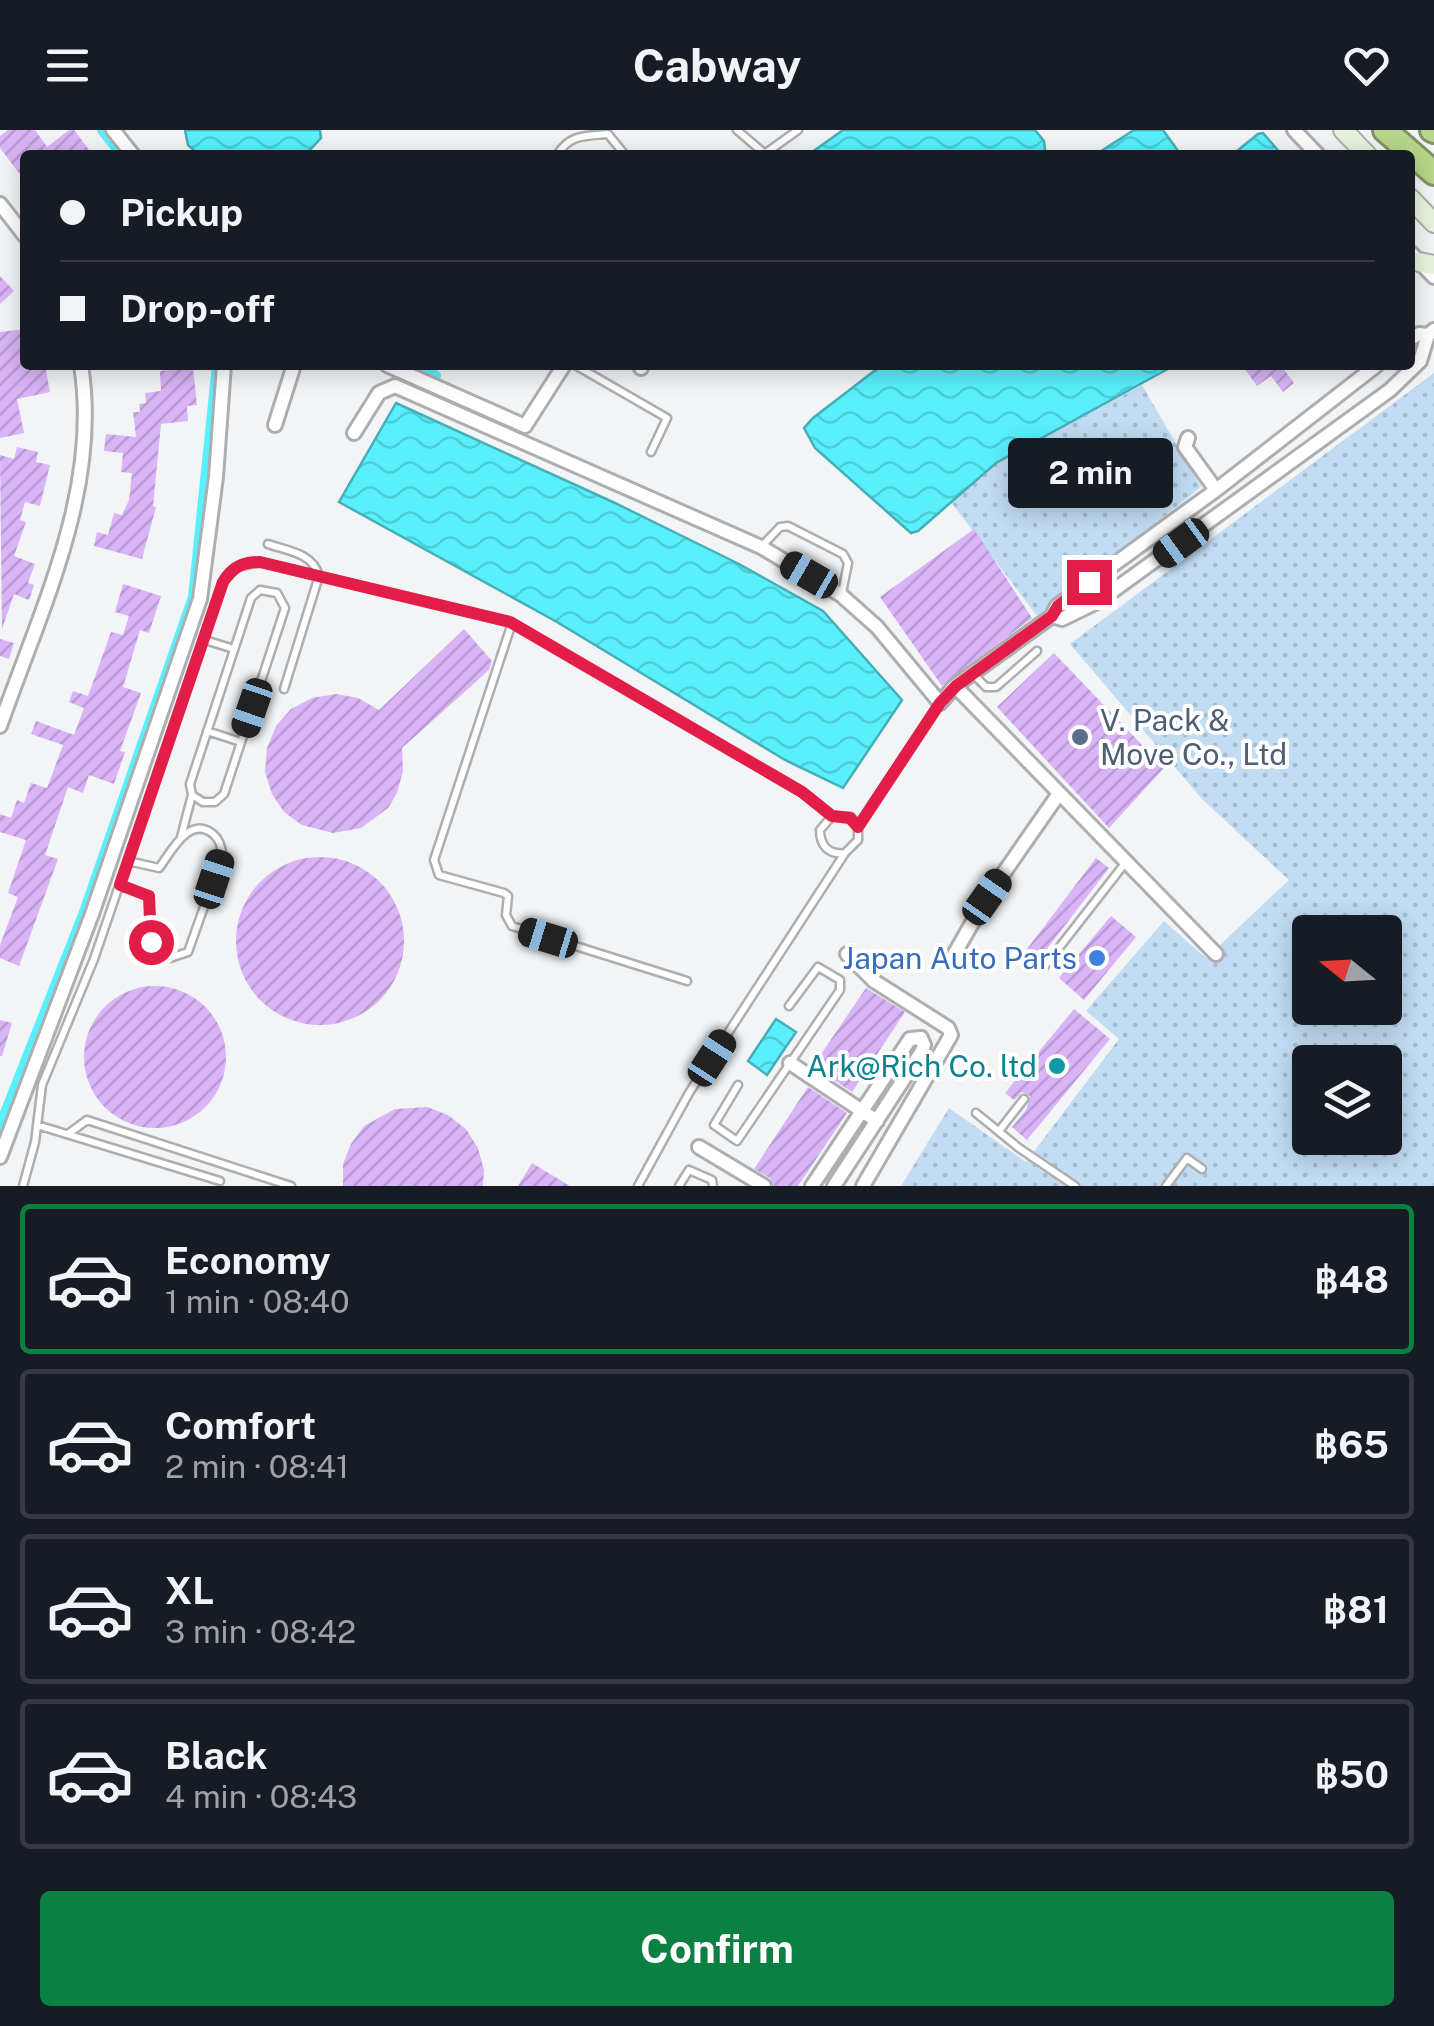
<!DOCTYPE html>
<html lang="en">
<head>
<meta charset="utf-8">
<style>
	:root { --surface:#171b24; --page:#20242c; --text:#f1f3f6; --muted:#9ea1a6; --line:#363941; --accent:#0b8043 }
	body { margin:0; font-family:"Public Sans",sans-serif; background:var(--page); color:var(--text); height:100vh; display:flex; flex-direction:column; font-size:38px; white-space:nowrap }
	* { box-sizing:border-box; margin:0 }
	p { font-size:32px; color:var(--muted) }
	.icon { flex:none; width:55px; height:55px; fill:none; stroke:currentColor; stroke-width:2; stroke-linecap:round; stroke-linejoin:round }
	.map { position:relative; height:1056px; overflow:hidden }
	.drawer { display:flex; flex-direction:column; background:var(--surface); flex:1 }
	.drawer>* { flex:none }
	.guide { position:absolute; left:20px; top:20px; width:1395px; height:220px; border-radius:10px; box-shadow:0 5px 25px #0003; display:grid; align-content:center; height:220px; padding:0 40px; background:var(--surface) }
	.needle { width:65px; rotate:288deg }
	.tools { position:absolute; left:1292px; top:785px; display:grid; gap:20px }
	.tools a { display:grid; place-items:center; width:110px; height:110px; border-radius:10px; background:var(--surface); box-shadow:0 5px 25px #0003; font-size:50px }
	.end { position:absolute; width:45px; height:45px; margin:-22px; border:12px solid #e11d48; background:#fff; box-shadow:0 0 0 5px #fff }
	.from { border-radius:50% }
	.bubble { position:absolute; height:70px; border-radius:10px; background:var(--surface); box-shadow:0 5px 25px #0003; font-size:32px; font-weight:700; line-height:70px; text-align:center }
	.car { position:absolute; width:30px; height:60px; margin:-30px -15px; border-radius:12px; box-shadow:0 0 8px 2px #0007; background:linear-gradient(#222 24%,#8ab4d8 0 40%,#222 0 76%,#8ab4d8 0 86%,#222 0) }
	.guide b { display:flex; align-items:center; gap:35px; height:95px; font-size:38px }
	.guide b+b { border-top:2px solid var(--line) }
	.guide i { width:25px; height:25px; background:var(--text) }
	ul { padding:18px 0 0; list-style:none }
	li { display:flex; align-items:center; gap:30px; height:150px; margin:0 20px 15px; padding:0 20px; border:5px solid var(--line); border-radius:10px }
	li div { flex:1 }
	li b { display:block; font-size:38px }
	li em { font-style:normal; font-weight:700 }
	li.active { border-color:var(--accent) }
	li>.icon { width:90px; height:90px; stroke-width:1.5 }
	.button { display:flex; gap:20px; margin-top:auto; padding:20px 40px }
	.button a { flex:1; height:115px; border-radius:10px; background:var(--accent); color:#fff; font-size:40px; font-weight:700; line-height:115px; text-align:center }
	header { display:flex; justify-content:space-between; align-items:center; height:130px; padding:0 40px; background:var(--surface); font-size:45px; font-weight:700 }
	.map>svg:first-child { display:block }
</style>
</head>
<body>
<header><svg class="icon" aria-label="menu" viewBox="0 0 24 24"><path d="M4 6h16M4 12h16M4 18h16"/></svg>Cabway<svg class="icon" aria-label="heart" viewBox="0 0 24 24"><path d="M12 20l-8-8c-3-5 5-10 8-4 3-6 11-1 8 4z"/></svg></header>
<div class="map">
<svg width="1434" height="1056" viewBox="0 0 1434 1056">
	<defs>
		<pattern id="grass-dots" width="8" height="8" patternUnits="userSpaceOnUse" patternTransform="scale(2.5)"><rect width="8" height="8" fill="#c1dcf3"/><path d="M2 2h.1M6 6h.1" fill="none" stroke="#a5bcd0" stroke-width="1.8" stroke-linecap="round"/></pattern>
		<pattern id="water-waves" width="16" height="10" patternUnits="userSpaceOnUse" patternTransform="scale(2.5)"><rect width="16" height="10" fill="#59f0fc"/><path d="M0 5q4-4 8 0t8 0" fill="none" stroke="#4dcdd7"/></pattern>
		<pattern id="building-hatch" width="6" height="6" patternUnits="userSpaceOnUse" patternTransform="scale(2.5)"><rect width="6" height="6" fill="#d9b4f7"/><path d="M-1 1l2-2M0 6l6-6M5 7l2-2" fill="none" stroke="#ba9ad3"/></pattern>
	</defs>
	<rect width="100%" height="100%" fill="#f2f4f6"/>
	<path fill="url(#grass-dots)" fill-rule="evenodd" d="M 1434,243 L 1434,1056 L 901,1056 L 949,978 L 1026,1032 L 1119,909 L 1086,881 L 1164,791 L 1206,828 L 1289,750 L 1202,669 L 1070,514 ZM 1310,802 L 1385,802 L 1385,878 L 1310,878 ZM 1310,932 L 1385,932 L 1385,1008 L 1310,1008 Z
		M 1142,255 L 1201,357 L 1037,486 L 951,372 L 996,333 Z"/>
	<path fill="url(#water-waves)" stroke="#45afb7" stroke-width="2.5" d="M 185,0 L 320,0 L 321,8 L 305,25 L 199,25 L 188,15 Z
		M 843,0 L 1035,0 L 1044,11 L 1045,20 L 1040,25 L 808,25 Z
		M 1134,0 L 1163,0 L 1181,25 L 1095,25 Z
		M 1263,3 L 1282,25 L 1232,25 L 1258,4 Z
		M 882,235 L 1175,235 L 996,333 L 918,401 L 911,403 L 815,318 L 804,298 L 813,288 Z
		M 396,273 L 615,373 L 739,434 L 823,481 L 902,570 L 843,658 L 785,630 L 557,492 L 339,372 Z
		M 776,889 L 796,902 L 767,945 L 748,931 Z"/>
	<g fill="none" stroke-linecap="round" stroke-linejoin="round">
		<path stroke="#59f0fc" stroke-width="12" d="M 103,0 L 123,25
			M 408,235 L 435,246
			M 0,998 L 84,785 L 194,467 L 218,235"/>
	</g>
	<path fill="url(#building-hatch)" d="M 8,0 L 35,0 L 47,17 L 69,0 L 74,0 L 93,25 L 25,25 L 25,51 L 0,18 L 0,6 Z
		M 0,146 L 14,161 L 0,174 Z
		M 25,199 L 25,235 L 45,235 L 50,262 L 17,269 L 24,303 L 0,308 L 0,202 Z
		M 1242,235 L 1286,235 L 1283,238 L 1294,253 L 1283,262 L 1271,246 L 1257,256 Z
		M 193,238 L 197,275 L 187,276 L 188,291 L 161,294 L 153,376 L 156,377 L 142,429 L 94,416 L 97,402 L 108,405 L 114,383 L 122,385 L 129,370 L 132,343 L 121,342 L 123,323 L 104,321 L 106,304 L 136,307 L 133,282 L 140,282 L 139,274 L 146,273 L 145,263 L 161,261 L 160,241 Z
		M 17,317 L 38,322 L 36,332 L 50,335 L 40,376 L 25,372 L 20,390 L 26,392 L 14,426 L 35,434 L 28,453 L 34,455 L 29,470 L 14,464 L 2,499 L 0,325 L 14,329 Z
		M 974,399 L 1032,488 L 942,556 L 880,467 Z
		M 123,454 L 161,466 L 149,503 L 140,500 L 123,557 L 141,563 L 120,621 L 125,622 L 114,654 L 89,645 L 83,663 L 68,657 L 45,725 L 58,729 L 19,836 L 0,828 L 0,815 L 18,767 L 8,763 L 26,710 L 0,702 L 0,684 L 11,688 L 17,670 L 24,673 L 31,653 L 47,658 L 63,615 L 31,604 L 36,591 L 74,605 L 84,578 L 69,572 L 73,561 L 88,566 L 111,502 L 123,505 L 129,486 L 115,482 Z
		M 464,499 L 492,531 L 489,540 L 402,618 L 403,641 L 397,663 L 388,678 L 361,698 L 333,703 L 302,695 L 284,682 L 272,664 L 265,642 L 267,618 L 276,596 L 291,579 L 312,568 L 336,564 L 358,568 L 379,580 Z
		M 0,509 L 14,513 L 9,529 L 0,526 Z
		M 1054,523 L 1164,638 L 1109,698 L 997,577 Z
		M236 811a84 84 0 1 1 168 0a84 84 0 1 1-168 0Z
		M 1096,728 L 1109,738 L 1036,833 L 1024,823 Z
		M 1111,786 L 1136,807 L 1084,870 L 1059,848 Z
		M84 927a71 71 0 1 1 142 0a71 71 0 1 1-142 0Z
		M 866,858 L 905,882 L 852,962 L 813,936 Z
		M 1074,879 L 1110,909 L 1027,1010 L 1012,997 L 1026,980 L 1030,966 L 1022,962 L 1014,970 L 1005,963 Z
		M 0,890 L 12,893 L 2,926 L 0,926 Z
		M 808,957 L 847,983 L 798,1056 L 774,1056 L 770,1048 L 754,1039 Z
		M 427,977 L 448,985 L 466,999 L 478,1018 L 484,1040 L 483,1056 L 343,1056 L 343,1034 L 351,1014 L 364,996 L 395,979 Z
		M 532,1033 L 570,1056 L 518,1056 Z"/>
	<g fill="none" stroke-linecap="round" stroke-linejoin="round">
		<g stroke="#acaeaf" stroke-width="11">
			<path id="lane" d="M 737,0 L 765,24
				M 557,25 C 570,4 585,6 608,4 L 625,25
				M 763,25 L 798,0
				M 575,235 L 667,288 L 651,322
				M 268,414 C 288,421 313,423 319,446 L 284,559
				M 762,416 L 780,397 L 788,396 L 843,424 L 848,433 L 842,463
				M 260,460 L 277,463 L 285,478 L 224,664 L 215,672 L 203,672 L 192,665 L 190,654 L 251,468 Z
				M 512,493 L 434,730 L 439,745 L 504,763 L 508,766 L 506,785 L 512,796 L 687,851
				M 205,510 L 234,519
				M 973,544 L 986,557 L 996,557 L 1037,521
				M 207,601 L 241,612
				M 858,697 L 939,574
				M 181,707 L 192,665
				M 120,755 L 149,767 C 152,789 141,819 170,828 L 188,822 L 222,726 C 222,717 220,710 213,704 C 189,684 170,724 159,738 L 128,731
				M 1044,837 L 1126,732
				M 738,955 L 714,995 L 737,1011 L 840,860 L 840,850 L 818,837 L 789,876
				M 976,983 L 1019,1018 L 1075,1056
				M 37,995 L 220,1051
				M 999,1001 L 1024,969
				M 68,1004 L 87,990 L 291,1056
				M 23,1056 L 35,1012 L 42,955 L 94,829 L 223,452 L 237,437 L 260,432 L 510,492 L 802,662 L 832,686 L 851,687 L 858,697 L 858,710 L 845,723 C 829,725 820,716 820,700 L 832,686
				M 638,1056 L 689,963 L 845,723
				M 679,1056 L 689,1040 L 712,1050 L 713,1056
				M 1166,1056 L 1187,1028 L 1202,1039"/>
		</g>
		<g stroke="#acaeaf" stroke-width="18">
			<path id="street" d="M 113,0 L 133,25
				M 1294,0 L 1318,25
				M 0,74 L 25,106
				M 1410,122 L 1434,147
				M 1410,209 L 1419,204 L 1428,205 L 1434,200
				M 387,235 L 525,296 L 564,235
				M 641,238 L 642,235
				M 275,295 L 294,235
				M 354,303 L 379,263 L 395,256 L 761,417 L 841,465 L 877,497 L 940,573 L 955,556 L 1052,486 L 1057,476 L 1216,360 L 1377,235
				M 1188,308 L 1185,317 L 1216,360
				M 1052,486 L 1062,489 L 1099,471 L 1390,260 L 1420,231 L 1428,205
				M 955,556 L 1216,824
				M 0,596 C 40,481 101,360 81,235
				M 955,823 L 987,767 L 1058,665
				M 847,824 L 874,851 L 948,898 L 951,905 L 863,1056
				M 790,933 L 877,991
				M 699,1017 L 764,1056
				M 0,1027 L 92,784 L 200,469 L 216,347 L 224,235
				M 812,1056 L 910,909 L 921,908 L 924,915 L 922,921 L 834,1056"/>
		</g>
		<g stroke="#acaeaf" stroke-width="22">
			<path id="secondary" d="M 1343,0 L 1367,25
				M 1410,68 L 1434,93
				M 1419,132 L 1434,135"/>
		</g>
		<g stroke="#7f9462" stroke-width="28">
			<path id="highway" d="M 1385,0 L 1434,43
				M 1432,0 L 1434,1"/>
		</g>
		<use href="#lane" stroke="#fff" stroke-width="6"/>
		<use href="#street" stroke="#fff" stroke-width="12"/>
		<use href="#secondary" stroke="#e9f3dc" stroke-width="18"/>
		<use href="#highway" stroke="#b7d78a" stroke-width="22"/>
	</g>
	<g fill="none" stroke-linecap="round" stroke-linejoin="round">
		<path stroke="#e11d48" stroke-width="12" d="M 151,812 L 149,766 L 120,755 L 223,452 C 232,437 243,432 260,432 L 510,492 L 802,662 L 832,686 L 850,688 L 858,697 L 940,573 L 956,556 L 1052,486 L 1058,476 L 1089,452"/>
	</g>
	<circle fill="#5c6f8a" stroke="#fff" stroke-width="4" cx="1080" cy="607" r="10"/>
	<circle fill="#3f7fe0" stroke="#fff" stroke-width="4" cx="1097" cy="828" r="10"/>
	<circle fill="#0f9aa8" stroke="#fff" stroke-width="4" cx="1057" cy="936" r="10"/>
	<g text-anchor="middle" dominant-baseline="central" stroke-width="8" stroke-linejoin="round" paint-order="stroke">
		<g font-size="30" fill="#4e5e75" stroke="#fff" text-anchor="start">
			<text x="1100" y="590">V. Pack &amp;<tspan x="1100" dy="34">Move Co., Ltd</tspan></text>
		</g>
		<g font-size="30" fill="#366cbe" stroke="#fff" text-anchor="end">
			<text x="1077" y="828">Japan Auto Parts</text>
		</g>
		<g font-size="30" fill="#0d838f" stroke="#fff" text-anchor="end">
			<text x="1037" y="936">Ark@Rich Co. ltd</text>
		</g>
	</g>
</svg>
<div class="tools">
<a><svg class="needle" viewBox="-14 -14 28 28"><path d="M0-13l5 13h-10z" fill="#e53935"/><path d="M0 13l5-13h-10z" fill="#9ea1a6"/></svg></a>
<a><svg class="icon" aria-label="layers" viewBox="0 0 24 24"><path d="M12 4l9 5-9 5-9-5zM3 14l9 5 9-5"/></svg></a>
</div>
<i class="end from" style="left:151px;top:812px"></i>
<i class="end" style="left:1089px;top:452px"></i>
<div class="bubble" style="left:1008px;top:308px;width:165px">2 min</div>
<i class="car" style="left:1181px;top:413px;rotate:234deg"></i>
<i class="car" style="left:809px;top:445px;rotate:300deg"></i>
<i class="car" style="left:252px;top:578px;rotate:199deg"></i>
<i class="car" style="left:214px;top:749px;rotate:18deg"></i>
<i class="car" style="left:987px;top:767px;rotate:35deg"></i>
<i class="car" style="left:548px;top:808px;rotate:287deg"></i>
<i class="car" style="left:712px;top:928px;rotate:33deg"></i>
<div class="guide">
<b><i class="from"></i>Pickup</b>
<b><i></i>Drop-off</b>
</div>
</div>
<section class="drawer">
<ul>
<li class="active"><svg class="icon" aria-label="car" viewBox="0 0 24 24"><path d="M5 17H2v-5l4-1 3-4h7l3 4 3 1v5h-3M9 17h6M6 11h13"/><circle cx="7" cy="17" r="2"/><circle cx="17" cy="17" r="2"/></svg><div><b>Economy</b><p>1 min · 08:40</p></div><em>฿48</em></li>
<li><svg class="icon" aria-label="car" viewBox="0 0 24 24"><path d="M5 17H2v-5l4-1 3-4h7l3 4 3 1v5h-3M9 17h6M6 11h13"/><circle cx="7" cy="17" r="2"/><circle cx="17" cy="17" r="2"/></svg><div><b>Comfort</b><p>2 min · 08:41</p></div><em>฿65</em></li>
<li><svg class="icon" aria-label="car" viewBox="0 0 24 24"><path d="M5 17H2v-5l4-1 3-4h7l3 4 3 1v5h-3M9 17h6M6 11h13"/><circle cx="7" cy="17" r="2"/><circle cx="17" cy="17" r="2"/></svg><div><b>XL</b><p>3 min · 08:42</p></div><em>฿81</em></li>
<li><svg class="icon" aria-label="car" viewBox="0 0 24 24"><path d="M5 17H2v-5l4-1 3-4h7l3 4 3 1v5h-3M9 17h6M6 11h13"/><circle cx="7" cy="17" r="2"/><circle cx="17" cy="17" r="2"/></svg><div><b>Black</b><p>4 min · 08:43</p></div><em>฿50</em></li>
</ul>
<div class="button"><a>Confirm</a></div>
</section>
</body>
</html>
